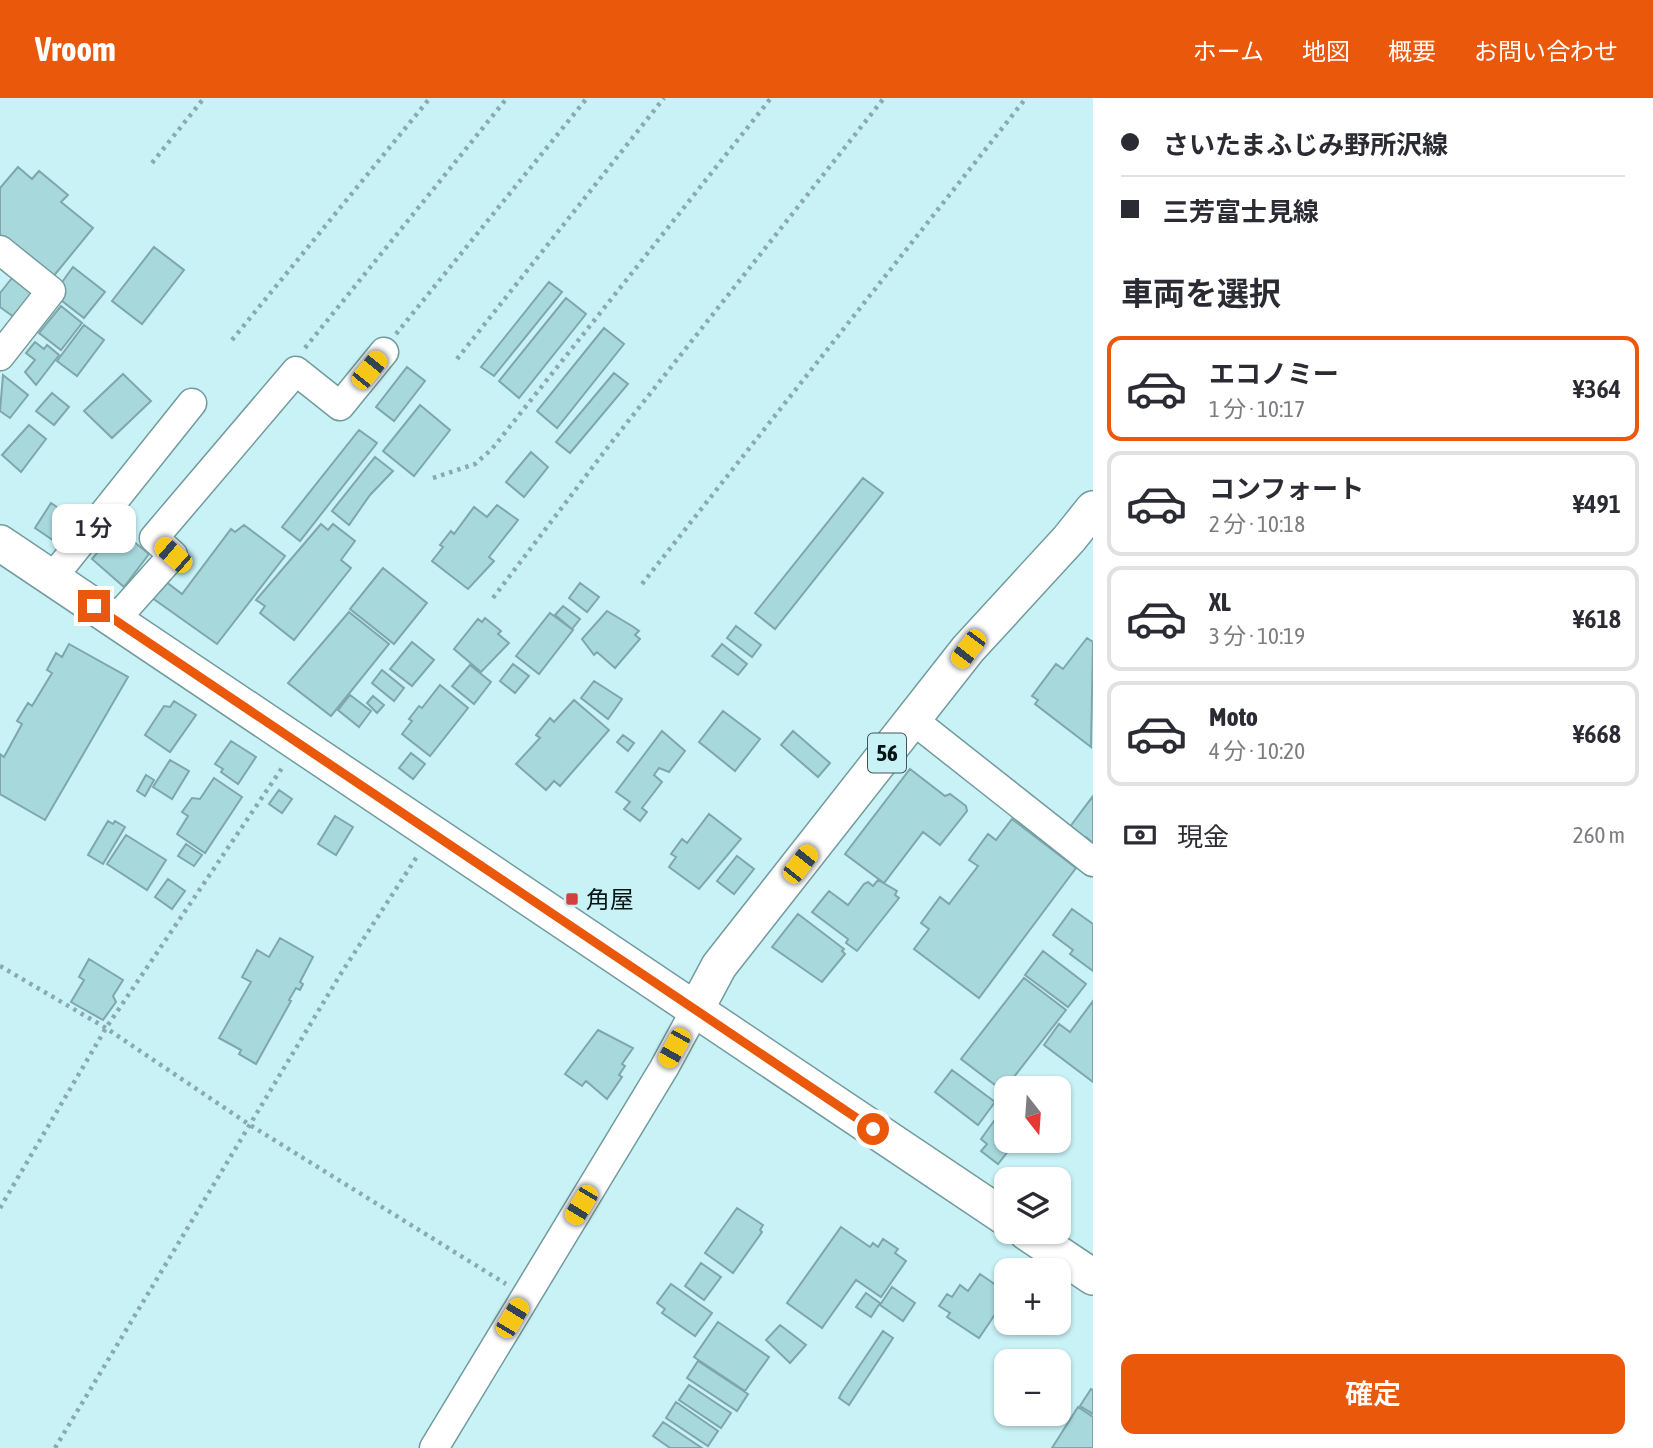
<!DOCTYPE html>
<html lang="ja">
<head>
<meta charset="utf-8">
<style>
	:root { --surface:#fff; --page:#f7f7f7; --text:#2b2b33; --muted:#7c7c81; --line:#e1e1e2; --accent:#ea580c }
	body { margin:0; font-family:"Asap Condensed","Noto Sans JP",sans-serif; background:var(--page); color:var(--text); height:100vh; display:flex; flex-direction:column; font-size:26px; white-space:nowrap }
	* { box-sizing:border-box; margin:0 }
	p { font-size:23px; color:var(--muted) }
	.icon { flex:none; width:38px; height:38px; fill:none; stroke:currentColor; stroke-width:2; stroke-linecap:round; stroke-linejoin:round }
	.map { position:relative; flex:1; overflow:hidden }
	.side { display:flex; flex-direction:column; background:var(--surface); width:560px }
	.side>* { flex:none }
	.top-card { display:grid; align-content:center; height:154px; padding:0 28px; background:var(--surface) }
	.needle { width:46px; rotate:163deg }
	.fabs { position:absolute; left:994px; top:978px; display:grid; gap:14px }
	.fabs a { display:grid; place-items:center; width:77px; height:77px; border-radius:14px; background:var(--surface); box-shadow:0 2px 5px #0004; font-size:35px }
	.end { position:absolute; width:32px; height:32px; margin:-16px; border:9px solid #ea580c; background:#fff; box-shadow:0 0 0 4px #fff }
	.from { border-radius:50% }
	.bubble { position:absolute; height:49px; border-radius:14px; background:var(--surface); box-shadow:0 2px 5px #0004; font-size:23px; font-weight:600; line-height:49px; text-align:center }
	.car { position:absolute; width:21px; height:42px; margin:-21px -10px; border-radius:9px; box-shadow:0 0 5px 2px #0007; background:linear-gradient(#f5c518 24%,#345 0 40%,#f5c518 0 76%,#345 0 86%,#f5c518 0) }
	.top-card b { display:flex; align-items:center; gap:24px; height:66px; font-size:26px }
	.top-card b+b { border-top:2px solid var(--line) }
	.top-card i { width:18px; height:18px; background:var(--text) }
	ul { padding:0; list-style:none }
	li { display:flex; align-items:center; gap:21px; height:105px; margin:0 14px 10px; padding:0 14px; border:4px solid var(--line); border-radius:14px }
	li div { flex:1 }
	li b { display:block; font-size:26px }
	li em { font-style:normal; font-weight:600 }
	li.selected { border-color:var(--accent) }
	li>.icon { width:63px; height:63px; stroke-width:1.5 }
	h2 { padding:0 28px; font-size:32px; line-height:84px }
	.pay { display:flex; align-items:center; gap:18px; height:77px; padding:0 28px; font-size:26px }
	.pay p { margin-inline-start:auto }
	.action { display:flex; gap:14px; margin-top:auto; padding:14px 28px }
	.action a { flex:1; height:80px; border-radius:14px; background:var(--accent); color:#fff; font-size:28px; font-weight:600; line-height:80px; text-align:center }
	header { display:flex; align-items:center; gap:42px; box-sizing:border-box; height:98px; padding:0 35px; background:var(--accent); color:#fff }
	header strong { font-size:33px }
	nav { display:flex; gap:38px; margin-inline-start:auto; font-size:24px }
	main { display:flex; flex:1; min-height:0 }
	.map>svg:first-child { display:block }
</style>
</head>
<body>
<header>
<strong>Vroom</strong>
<nav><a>ホーム</a><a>地図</a><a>概要</a><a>お問い合わせ</a></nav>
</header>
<main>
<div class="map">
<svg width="1093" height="1350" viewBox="0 0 1093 1350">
	<rect width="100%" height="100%" fill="#c8f2f6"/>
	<path fill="#a7d8dc" stroke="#7fa7ab" stroke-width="2" d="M 18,69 L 32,81 L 39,73 L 68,97 L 61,104 L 93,130 L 52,180 L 0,138 L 0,90 Z
		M 154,149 L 184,172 L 142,226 L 112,203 Z
		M 73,169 L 105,194 L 84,220 L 57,199 L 64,190 L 60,187 Z
		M 12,180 L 37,198 L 18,222 L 0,209 L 0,195 Z
		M 549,184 L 562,194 L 494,278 L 481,269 Z
		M 566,200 L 586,216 L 519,300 L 499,283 Z
		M 61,208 L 82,225 L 61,252 L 39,235 Z
		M 84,227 L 104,242 L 77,278 L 57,263 Z
		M 604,230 L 624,246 L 557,330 L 537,313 Z
		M 35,244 L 44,251 L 47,247 L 59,257 L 36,287 L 25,274 L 35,262 L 26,255 Z
		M 407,269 L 425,283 L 394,323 L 376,309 Z
		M 614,275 L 628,286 L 570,355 L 556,344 Z
		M 123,276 L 151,303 L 112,340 L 84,313 Z
		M 3,277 L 28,297 L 10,320 L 0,313 Z
		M 52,295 L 69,309 L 54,327 L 36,313 Z
		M 420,307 L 450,332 L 414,378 L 383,353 Z
		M 29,327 L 46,341 L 21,374 L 2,357 Z
		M 359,332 L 377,345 L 300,443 L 282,429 Z
		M 531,354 L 548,369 L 524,399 L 506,384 Z
		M 375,359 L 393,373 L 370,397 L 349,427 L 332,413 Z
		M 863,380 L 883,395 L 775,531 L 755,515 Z
		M 51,405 L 83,427 L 66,451 L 35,430 Z
		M 497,407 L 518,422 L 489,459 L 494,463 L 468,491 L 432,463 L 443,449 L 440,447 L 451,433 L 454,436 L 474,409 L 487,419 Z
		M 321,426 L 328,432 L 333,426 L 355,443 L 341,462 L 351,470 L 294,542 L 260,515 L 265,508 L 256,502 Z
		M 113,427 L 149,456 L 124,489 L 92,461 L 109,440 L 105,437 Z
		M 244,427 L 285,458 L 217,546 L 148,497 L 161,480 L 182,496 L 231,431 L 235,434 Z
		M 383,470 L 427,505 L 394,546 L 350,511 Z
		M 580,485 L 599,499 L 587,514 L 569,500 Z
		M 563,508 L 580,521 L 572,531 L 555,517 Z
		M 607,513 L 632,528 L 639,533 L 635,537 L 640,541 L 615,570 L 597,554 L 594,557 L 582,541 Z
		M 349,514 L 389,546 L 331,618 L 288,585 Z
		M 550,515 L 573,532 L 539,576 L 516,558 Z
		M 485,520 L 501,533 L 498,536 L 509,545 L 481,574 L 454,551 L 478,521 L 482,524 Z
		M 736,528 L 761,547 L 752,559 L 727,540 Z
		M 1087,540 L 1093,544 L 1091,649 L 1035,606 L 1038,602 L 1032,598 L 1056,566 L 1063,571 Z
		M 412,544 L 434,562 L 412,588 L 390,571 Z
		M 69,546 L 128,579 L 45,722 L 0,696 L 0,656 L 4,659 L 22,626 L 17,623 L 28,605 L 32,608 L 52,575 L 47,572 L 56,555 L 62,559 Z
		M 722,546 L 747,566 L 738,577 L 712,558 Z
		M 513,566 L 529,578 L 515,595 L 500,583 Z
		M 470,567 L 491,584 L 474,606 L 452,588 Z
		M 382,572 L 404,590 L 394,603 L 372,585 Z
		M 594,583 L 622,601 L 608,621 L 581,600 Z
		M 440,587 L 468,610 L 430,658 L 402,636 L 412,623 L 409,621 L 419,608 L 422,610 Z
		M 350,597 L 371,613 L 359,629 L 338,612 Z
		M 373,598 L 384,607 L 377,615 L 367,605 Z
		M 574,602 L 609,632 L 560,688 L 554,683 L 546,692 L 516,666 L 540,640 L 536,637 L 550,620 L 554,624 Z
		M 174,603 L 196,617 L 170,654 L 145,637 L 164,608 L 170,609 Z
		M 723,613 L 760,641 L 735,673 L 699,644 Z
		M 662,633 L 685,653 L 669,674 L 659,670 L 654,677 L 662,684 L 642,710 L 647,714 L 640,723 L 624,711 L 630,704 L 616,694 Z
		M 793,633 L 830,665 L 818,679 L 781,647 Z
		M 623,637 L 634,645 L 628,653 L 617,644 Z
		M 231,643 L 256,659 L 238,686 L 221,674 L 223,671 L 215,666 Z
		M 411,655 L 425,666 L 413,681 L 399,670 Z
		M 170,662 L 189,673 L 172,701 L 153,689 Z
		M 910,671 L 945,698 L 950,696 L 966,708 L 967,713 L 940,747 L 923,734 L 884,785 L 845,756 Z
		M 146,677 L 154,682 L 145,698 L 137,693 Z
		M 214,680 L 242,699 L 205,755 L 177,736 L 188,718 L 182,714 L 192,700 L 200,701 Z
		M 279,692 L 292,701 L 282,715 L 269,706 Z
		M 1093,698 L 1093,745 L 1086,739 L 1083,742 L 1069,730 Z
		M 709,716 L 741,741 L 699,791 L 669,769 L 676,759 L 671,756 L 682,741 L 687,745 Z
		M 335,718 L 353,729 L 336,757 L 318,746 Z
		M 1012,721 L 1076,770 L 979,900 L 914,851 L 929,831 L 921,825 L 940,799 L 949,806 L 978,768 L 969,762 L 988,736 L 996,742 Z
		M 108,723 L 113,726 L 115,723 L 125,729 L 103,766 L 88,757 Z
		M 126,737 L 166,762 L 147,792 L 107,766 Z
		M 186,746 L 202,757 L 194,768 L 178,758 Z
		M 737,758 L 754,771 L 734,796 L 717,783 Z
		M 168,781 L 185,793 L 172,811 L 155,799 Z
		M 878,782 L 897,793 L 895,797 L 899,800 L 857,853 L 846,845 L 848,841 L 812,814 L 829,793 L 848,807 L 864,786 L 868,784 L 873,788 Z
		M 1072,811 L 1093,826 L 1093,873 L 1070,856 L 1073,852 L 1053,837 Z
		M 798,816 L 844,851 L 842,853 L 845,856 L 822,884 L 772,849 Z
		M 280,840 L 313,859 L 300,884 L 303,886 L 300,892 L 296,890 L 289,902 L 291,903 L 256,966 L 239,956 L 241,952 L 219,940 L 251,884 L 242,879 L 257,852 L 269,859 Z
		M 1043,853 L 1086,886 L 1068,909 L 1025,877 Z
		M 89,861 L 123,882 L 113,898 L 116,904 L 103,922 L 71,904 L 84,882 L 79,879 Z
		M 1024,880 L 1066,912 L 1003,993 L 961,961 Z
		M 1093,903 L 1093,984 L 1044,947 L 1059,926 L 1070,934 Z
		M 598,932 L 633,950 L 622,966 L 625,968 L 619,977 L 622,979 L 607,1001 L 586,983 L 582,988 L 565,976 Z
		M 952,972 L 995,1004 L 978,1027 L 935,994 Z
		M 999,1016 L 1006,1020 L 1006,1043 L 1016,1043 L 998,1066 L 981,1053 L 987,1046 L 981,1041 Z
		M 737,1110 L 763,1127 L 760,1132 L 762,1134 L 733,1175 L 705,1155 Z
		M 841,1129 L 870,1149 L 873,1145 L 878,1149 L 883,1141 L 898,1151 L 895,1155 L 906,1163 L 881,1199 L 856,1182 L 822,1230 L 787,1205 Z
		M 701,1165 L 721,1179 L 704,1202 L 685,1188 Z
		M 980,1176 L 1006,1194 L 1006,1200 L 979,1240 L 947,1219 L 950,1215 L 939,1208 L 947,1196 L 952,1199 L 960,1187 L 968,1193 Z
		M 671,1186 L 712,1215 L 695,1238 L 662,1215 L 665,1211 L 657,1205 Z
		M 892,1189 L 915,1205 L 903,1223 L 880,1207 Z
		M 866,1195 L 880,1205 L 871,1219 L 856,1209 Z
		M 718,1224 L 769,1259 L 745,1293 L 694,1259 Z
		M 780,1227 L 806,1247 L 790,1265 L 766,1242 Z
		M 883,1233 L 893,1240 L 849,1307 L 839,1300 L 842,1294 Z
		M 698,1263 L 748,1296 L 737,1313 L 687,1280 Z
		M 689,1287 L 731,1315 L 721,1330 L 679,1302 Z
		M 1091,1291 L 1093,1292 L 1093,1316 L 1080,1308 Z
		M 676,1304 L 718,1333 L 708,1348 L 666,1320 Z
		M 1078,1309 L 1093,1319 L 1093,1350 L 1052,1350 Z
		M 663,1324 L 702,1350 L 670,1350 L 653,1338 Z"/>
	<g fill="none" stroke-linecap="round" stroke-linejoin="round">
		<g stroke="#739b9e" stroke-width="31">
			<path id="minor" d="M 0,152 L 51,193 L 0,258
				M 53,479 L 192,305
				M 115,522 L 173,457 L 154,440 L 296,273 L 340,308 L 384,254
				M 913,622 L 1093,764
				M 434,1350 L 664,970 L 696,911"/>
		</g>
		<g stroke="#739b9e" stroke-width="38">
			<path id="major" d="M 0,445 L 1006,1120
				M 696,911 L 719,868 L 968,551 L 1069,441 L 1093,411
				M 1026,1134 L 1093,1179"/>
		</g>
		<path stroke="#8aabae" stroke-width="4.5" stroke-dasharray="3.5 5" stroke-linecap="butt" d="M 152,65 L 204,0
			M 396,236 L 587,0
			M 232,242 L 430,0
			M 305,250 L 507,0
			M 457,261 L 664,0
			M 433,380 L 475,366 L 492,351 L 771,0
			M 642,486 L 1026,0
			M 493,500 L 611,345 L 884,0
			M 0,868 L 106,930 L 250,1027 L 506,1186
			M 0,1110 L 106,930 L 284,667
			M 55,1350 L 340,877 L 418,757"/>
		<use href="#minor" stroke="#fff" stroke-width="28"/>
		<use href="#major" stroke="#fff" stroke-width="35"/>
	</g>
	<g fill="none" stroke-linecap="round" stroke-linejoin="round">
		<path stroke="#ea580c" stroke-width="9" d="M 94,508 L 873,1031"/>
	</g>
	<rect fill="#d0413f" stroke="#c8f2f6" stroke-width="2.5" x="565" y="794" width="14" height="14" rx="3.5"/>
	<g text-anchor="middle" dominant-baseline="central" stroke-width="7" stroke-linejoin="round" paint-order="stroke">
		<rect fill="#c8f2f6" stroke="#405758" stroke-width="2" x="868" y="635.5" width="38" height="39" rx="5"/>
		<g font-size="23" font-weight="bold" fill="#051415">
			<text x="887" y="655">56</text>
		</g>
		<g font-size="24" fill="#051415" stroke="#c8f2f6" text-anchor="start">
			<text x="586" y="801">角屋</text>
		</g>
	</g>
</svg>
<div class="fabs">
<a><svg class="needle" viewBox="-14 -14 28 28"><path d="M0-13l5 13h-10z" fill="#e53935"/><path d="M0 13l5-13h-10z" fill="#7c7c81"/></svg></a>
<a><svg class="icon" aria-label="layers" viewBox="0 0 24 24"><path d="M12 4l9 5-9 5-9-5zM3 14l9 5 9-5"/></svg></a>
<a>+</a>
<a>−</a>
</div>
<i class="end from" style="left:873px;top:1031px"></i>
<i class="end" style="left:94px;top:508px"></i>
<div class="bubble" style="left:52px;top:406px;width:84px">1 分</div>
<i class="car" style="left:369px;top:272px;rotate:39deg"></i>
<i class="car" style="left:173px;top:457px;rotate:311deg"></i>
<i class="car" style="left:968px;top:551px;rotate:217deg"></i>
<i class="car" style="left:800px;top:766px;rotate:38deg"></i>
<i class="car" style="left:674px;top:950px;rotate:209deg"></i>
<i class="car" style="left:581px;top:1107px;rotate:211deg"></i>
<i class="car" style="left:512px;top:1220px;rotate:31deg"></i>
</div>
<section class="side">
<div class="top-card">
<b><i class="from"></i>さいたまふじみ野所沢線</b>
<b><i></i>三芳富士見線</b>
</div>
<h2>車両を選択</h2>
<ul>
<li class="selected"><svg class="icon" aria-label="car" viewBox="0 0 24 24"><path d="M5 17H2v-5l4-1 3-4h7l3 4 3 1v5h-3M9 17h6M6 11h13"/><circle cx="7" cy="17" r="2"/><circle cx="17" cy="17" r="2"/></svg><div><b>エコノミー</b><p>1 分 · 10:17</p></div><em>¥364</em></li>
<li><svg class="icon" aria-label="car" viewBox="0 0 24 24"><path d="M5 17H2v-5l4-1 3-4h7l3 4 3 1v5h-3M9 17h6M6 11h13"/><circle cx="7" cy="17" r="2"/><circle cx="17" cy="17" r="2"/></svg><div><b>コンフォート</b><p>2 分 · 10:18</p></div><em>¥491</em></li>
<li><svg class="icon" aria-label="car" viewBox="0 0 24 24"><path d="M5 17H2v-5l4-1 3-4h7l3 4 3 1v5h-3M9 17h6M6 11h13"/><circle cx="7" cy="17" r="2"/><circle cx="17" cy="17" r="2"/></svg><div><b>XL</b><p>3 分 · 10:19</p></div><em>¥618</em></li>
<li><svg class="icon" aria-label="car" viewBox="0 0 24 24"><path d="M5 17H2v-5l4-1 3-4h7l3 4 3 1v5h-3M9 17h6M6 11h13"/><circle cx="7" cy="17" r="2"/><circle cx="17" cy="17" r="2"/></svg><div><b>Moto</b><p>4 分 · 10:20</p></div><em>¥668</em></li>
</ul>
<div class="pay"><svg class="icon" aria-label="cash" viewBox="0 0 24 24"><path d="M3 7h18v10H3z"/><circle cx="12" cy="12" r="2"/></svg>現金<p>260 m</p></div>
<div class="action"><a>確定</a></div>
</section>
</main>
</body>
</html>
